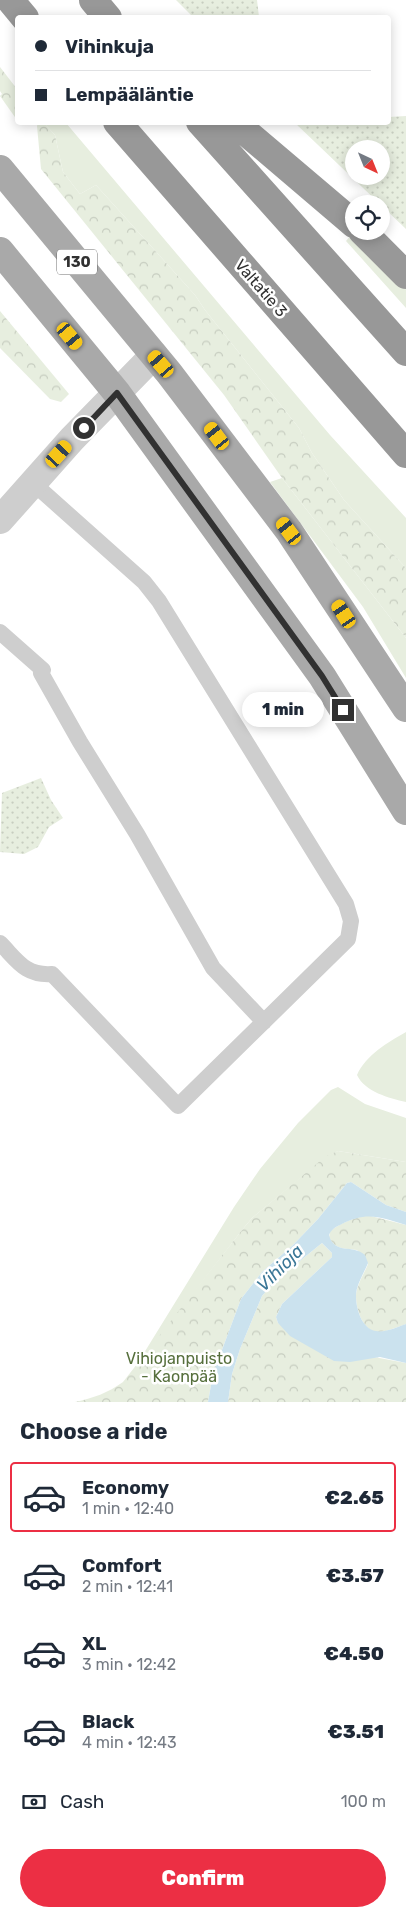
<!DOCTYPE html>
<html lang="en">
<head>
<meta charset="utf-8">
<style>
	:root { --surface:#fff; --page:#f2f2f3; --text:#1f2937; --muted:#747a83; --line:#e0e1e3; --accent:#ec2f44 }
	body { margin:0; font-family:Rubik,sans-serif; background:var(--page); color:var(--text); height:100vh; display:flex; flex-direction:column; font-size:19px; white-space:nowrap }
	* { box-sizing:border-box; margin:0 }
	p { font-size:16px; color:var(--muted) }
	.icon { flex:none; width:28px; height:28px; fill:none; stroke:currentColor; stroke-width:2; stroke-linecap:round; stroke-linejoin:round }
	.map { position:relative; height:1402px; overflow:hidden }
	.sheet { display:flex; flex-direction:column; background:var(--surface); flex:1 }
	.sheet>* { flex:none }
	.top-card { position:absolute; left:15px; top:15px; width:376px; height:110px; border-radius:5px; box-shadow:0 2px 12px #0003; display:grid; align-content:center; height:110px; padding:0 20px; background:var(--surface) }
	.needle { width:32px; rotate:137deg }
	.fabs { position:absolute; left:345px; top:140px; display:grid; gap:10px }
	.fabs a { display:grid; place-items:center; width:45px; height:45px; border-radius:50%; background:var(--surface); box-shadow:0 2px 12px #0003; font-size:25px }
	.end { position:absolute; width:22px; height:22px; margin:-11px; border:6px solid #313131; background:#fff; box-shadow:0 0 0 2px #fff }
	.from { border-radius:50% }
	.bubble { position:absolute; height:35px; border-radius:18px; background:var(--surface); box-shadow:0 2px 12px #0003; font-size:16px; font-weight:800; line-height:35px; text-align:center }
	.car { position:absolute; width:15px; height:30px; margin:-15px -8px; border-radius:6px; box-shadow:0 0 4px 1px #0007; background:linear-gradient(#f5c518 24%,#345 0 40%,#f5c518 0 76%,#345 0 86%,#f5c518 0) }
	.top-card b { display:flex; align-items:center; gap:18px; height:48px; font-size:19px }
	.top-card b+b { border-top:1px solid var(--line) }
	.top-card i { width:12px; height:12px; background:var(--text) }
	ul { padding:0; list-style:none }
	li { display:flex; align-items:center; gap:15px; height:70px; margin:0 10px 8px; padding:0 10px; border:2px solid transparent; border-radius:5px }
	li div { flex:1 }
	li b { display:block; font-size:19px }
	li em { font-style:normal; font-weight:800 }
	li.selected { border-color:var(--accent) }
	li>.icon { width:45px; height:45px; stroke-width:1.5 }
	h2 { padding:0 20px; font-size:22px; line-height:60px }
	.pay { display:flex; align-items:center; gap:12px; height:55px; padding:0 20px; font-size:19px }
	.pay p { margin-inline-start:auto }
	.primary-button { display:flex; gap:10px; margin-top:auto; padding:10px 20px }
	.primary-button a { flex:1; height:58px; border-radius:30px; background:var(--accent); color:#fff; font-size:20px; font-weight:800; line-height:58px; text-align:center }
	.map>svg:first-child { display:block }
</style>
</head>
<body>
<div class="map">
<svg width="406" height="1402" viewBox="0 0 406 1402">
	<defs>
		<pattern id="forest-crowns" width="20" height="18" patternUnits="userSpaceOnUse" patternTransform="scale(1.25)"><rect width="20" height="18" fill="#e7eedf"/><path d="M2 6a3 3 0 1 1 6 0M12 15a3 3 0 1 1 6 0" fill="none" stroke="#c7cdc0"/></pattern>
		<pattern id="park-dots" width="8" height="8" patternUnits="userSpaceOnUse" patternTransform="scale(1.25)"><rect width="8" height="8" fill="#e7eedf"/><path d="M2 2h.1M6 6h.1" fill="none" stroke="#c7cdc0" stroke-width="1.8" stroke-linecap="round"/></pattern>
	</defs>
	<rect width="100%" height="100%" fill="#fff"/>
	<path fill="#e7eedf" d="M 44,123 L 66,123 L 330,435 L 406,518 L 406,568 L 344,500 L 312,453 L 299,428 L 205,310 L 195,295 L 96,185 L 80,194 L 63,172 L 55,135 Z
		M 351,235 L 406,289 L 406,308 L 346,241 Z
		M 282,478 L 406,638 L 406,678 L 363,607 L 270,482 Z
		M 406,1032 L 406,1102 C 389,1098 365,1092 357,1075 C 366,1055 388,1042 406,1032 Z
		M 338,1087 L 365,1104 L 406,1118 L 406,1162 L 338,1151 L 326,1157 L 252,1218 L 242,1230 L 131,1374 L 234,1207 L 260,1169 L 298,1123 L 331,1090 Z"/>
	<path fill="url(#forest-crowns)" d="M 0,67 L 17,89 L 17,120 L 0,96 L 2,94 L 0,91 Z
		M 38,123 L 44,123 L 55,135 L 63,172 L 80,194 L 96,185 L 195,295 L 205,310 L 299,428 L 312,453 L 344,500 L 406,568 L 406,638 L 282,478 L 224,395 L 41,169 L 37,126 Z
		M 0,311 L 69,394 L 61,402 L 50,399 L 0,348 Z
		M 338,1151 L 406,1162 L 406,1212 L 386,1205 L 351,1182 L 347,1183 L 318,1219 L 293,1245 L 262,1272 L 241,1299 L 213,1374 L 208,1402 L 75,1402 C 93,1398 108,1393 123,1382 L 242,1230 L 252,1218 L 326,1156 Z
		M 367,1215 L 406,1225 L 406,1324 C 397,1327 385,1333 376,1332 C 362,1329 356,1309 356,1296 C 356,1286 364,1274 368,1264 L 357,1250 C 344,1248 336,1250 329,1238 L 330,1231 C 341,1223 353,1218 367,1215 Z
		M 322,1243 L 332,1253 L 332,1257 L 282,1304 L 276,1317 L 278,1323 L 374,1357 L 406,1363 L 406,1402 L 228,1402 L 232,1374 L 240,1349 L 262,1296 L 274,1282 Z"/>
	<path fill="url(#park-dots)" fill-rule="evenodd" d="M 176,0 L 257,0 L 259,17 L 193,17 Z
		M 406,116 L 406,229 L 295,123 L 389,122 L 389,117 ZM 354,149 L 381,149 L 381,176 L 354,176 Z
		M 41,778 L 51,800 L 63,818 L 49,827 L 38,847 L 24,854 L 0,852 L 2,793 Z"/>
	<path fill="#cbe2ee" d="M 351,1182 L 386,1205 L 406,1212 L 406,1225 C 379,1217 367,1211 340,1225 C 335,1227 331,1230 329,1235 C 334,1255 353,1244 365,1255 L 368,1263 C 364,1273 356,1285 356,1296 C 356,1309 362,1329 376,1331 C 385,1333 397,1327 406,1324 L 406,1363 L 380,1357 L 350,1362 L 334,1361 L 290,1336 L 278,1323 L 276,1317 L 282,1304 L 332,1257 L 332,1253 L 322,1243 L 274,1282 L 262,1296 L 240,1349 L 232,1374 L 228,1402 L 208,1402 L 213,1374 L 241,1299 L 262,1272 L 293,1245 L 318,1219 L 347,1183 Z"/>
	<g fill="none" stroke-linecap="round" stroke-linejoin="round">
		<path stroke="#cecece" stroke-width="16" d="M 0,632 L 43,670 L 41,673 L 80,742 L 137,834 L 213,968 L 264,1022
			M 0,943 C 17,960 25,976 52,974 L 178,1106 L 348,939 L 351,921 L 346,904 L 159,601 L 144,582 L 33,483"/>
		<path stroke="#cecece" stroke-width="28" d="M 0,520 L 72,439 L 154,355"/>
		<path stroke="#a9a9a9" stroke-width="28" d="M 0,169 L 169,373 L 289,531 L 406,708
			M 0,251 L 117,393 L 322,676 L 406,811"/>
		<path stroke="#989898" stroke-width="28" d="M 10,0 L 25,18
			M 93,0 L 108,18
			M 117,122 L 406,454
			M 200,122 L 406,352
			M 234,122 L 354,224
			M 362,231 L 406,275"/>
	</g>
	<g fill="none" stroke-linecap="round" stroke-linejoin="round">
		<path stroke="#313131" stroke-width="6" d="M 84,428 L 117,393 L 322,676 L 343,710"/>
	</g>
	<g text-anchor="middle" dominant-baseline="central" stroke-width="5" stroke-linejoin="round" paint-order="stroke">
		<rect fill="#fff" stroke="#6f6f6f" stroke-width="1" x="57" y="249.5" width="40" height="25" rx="4"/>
		<g font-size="15" font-weight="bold" fill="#313131">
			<text x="77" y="262">130</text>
		</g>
		<g font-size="16" fill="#313131" stroke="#fff">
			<text transform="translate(261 288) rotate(49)">Valtatie 3</text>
		</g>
		<g font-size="16" fill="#566f3c" stroke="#fff">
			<text x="179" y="1358">Vihiojanpuisto<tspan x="179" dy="18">- Kaonpää</tspan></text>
		</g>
		<g font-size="18" font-style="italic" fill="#3b7797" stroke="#fff">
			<text transform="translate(280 1268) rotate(-45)">Vihioja</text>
		</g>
	</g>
</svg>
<div class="fabs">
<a><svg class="needle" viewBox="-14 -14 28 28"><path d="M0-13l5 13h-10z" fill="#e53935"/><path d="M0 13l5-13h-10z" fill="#747a83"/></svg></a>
<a><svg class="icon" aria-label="locate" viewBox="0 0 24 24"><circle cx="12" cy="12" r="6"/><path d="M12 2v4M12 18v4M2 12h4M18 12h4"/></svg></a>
</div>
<i class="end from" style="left:84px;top:428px"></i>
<i class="end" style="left:343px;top:710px"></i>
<div class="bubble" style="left:242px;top:692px;width:82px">1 min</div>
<i class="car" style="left:70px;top:336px;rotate:140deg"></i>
<i class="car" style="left:161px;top:364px;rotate:319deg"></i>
<i class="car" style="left:217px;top:436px;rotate:323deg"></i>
<i class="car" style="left:59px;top:454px;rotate:42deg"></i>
<i class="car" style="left:289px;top:531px;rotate:323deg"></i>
<i class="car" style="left:344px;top:614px;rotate:327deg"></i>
<div class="top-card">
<b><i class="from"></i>Vihinkuja</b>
<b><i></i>Lempääläntie</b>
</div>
</div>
<section class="sheet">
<h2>Choose a ride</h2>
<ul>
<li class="selected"><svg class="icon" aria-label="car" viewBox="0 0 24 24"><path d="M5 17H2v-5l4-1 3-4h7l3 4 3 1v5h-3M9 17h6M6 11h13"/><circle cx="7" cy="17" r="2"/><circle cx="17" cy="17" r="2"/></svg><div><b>Economy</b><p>1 min · 12:40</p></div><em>€2.65</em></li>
<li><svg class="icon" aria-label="car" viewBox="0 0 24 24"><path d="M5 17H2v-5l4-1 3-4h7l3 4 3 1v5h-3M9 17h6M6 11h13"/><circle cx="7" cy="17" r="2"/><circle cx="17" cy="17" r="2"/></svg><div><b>Comfort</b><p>2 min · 12:41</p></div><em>€3.57</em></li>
<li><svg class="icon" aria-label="car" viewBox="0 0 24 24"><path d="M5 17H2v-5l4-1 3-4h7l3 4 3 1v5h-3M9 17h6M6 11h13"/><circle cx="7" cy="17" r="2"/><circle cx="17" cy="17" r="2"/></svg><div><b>XL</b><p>3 min · 12:42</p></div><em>€4.50</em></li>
<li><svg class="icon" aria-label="car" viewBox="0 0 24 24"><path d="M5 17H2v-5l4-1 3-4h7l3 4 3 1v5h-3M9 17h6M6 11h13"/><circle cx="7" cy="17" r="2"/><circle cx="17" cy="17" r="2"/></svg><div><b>Black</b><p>4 min · 12:43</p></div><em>€3.51</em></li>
</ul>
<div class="pay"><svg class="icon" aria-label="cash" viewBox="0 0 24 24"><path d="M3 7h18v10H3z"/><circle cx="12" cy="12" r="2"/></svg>Cash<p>100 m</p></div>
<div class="primary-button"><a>Confirm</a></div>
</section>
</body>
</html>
